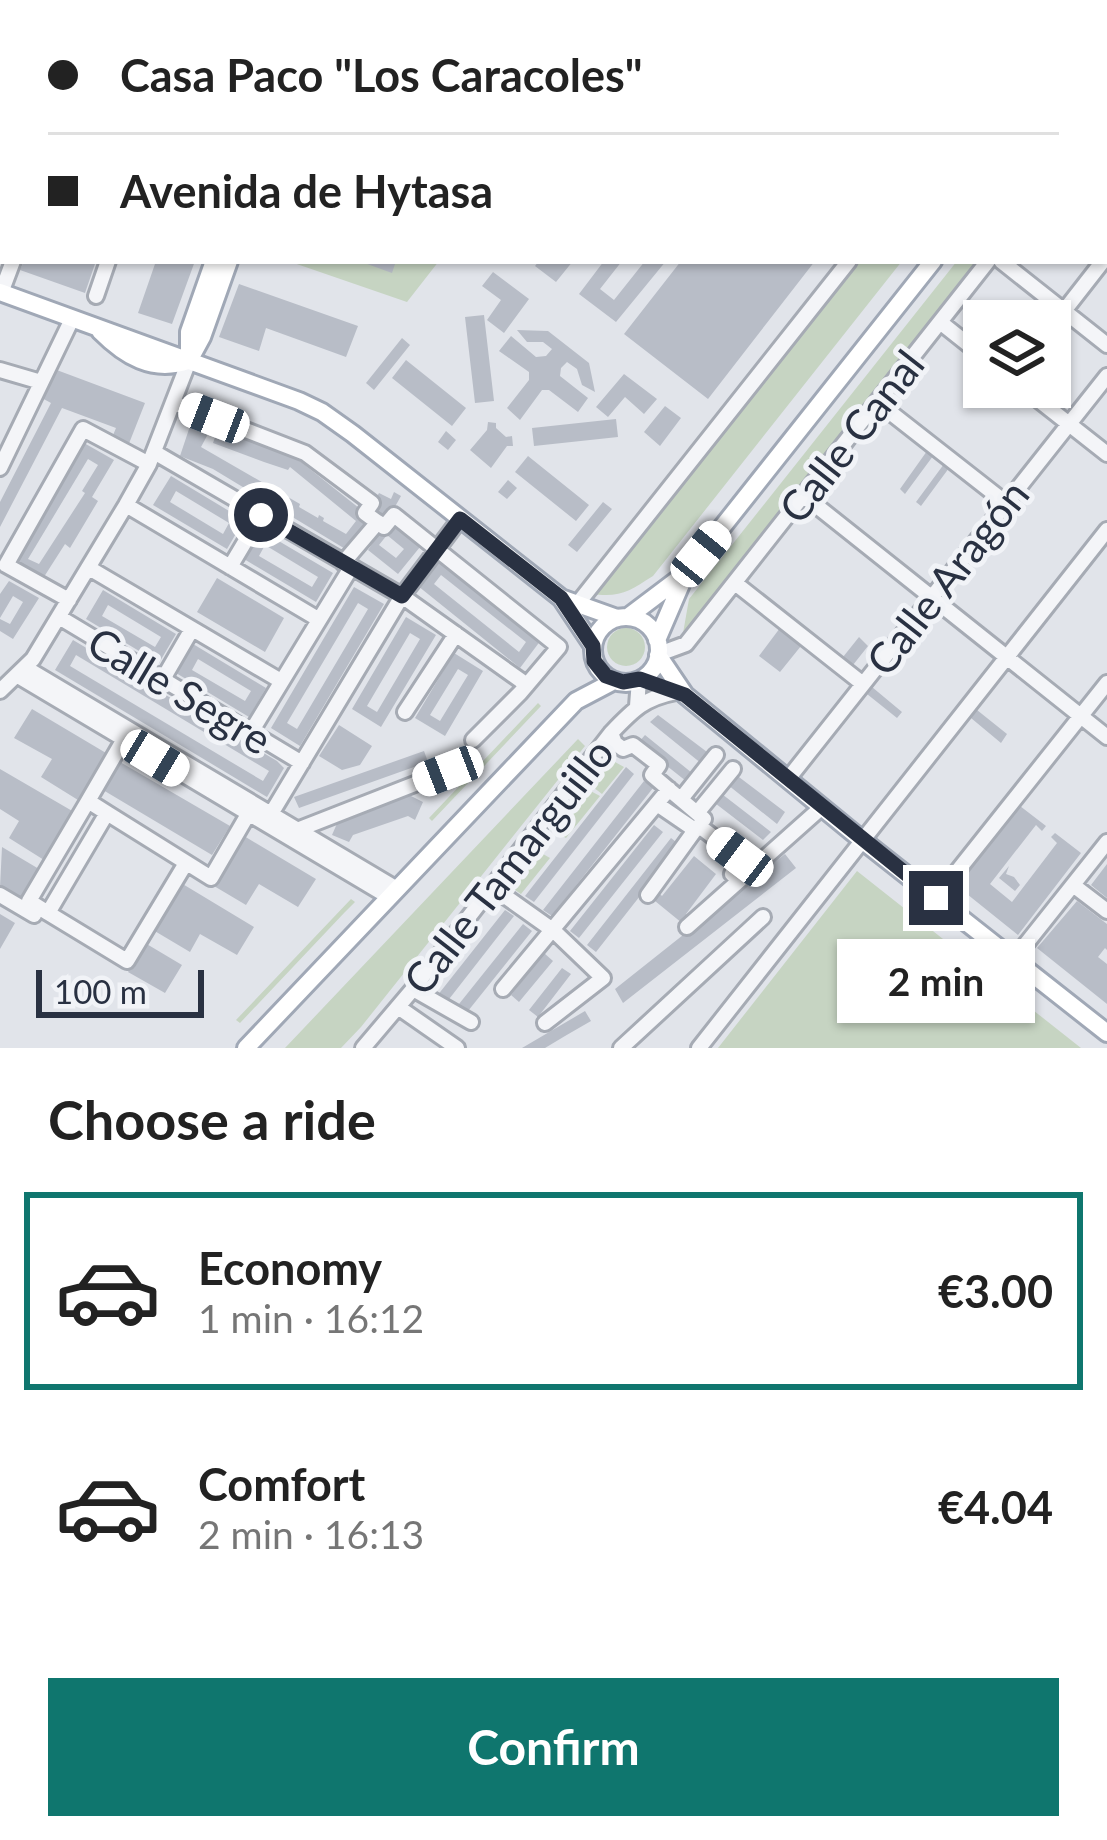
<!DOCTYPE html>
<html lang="en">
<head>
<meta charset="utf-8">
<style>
	:root { --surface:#fff; --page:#f2f2f2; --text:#222; --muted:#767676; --line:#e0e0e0; --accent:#0f766e }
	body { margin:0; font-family:Lato,sans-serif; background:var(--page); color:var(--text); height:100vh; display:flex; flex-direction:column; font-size:45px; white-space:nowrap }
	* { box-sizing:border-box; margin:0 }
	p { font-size:39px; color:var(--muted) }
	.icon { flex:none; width:66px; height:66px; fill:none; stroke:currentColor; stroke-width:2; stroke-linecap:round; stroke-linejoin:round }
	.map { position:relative; height:1048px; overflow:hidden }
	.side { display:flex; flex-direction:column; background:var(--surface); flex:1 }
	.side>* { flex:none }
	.top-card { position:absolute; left:0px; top:0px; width:1107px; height:264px; box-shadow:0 3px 9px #0004; display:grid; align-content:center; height:264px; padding:0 48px; background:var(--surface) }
	.tools { position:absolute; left:963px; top:300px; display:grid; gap:24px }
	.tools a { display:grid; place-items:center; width:108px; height:108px; border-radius:0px; background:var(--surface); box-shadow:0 3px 9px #0004; font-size:60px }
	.scale { position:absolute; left:36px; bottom:30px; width:168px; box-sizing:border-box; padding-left:12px; border:6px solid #293142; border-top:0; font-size:33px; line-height:42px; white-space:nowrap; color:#293142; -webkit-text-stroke:9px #f1f3f7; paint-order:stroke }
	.end { position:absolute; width:54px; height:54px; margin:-27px; border:15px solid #293142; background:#fff; box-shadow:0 0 0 6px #fff }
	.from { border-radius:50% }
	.bubble { position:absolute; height:84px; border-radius:0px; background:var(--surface); box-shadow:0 3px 9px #0004; font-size:39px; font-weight:700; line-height:84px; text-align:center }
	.car { position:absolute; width:36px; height:72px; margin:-36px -18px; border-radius:15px; box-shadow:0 0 9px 3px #0007; background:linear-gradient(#fff 24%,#345 0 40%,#fff 0 76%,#345 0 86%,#fff 0) }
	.top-card b { display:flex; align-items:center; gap:42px; height:114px; font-size:45px }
	.top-card b+b { border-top:3px solid var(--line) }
	.top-card i { width:30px; height:30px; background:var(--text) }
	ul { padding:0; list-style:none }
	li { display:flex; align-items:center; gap:36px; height:198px; margin:0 24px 18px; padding:0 24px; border:6px solid transparent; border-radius:0px }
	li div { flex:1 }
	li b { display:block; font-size:45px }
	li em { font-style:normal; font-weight:700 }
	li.active { border-color:var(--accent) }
	li>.icon { width:108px; height:108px; stroke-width:1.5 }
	h2 { padding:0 48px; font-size:54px; line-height:144px }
	.primary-button { display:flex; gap:24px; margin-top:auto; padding:24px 48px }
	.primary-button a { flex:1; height:138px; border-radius:0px; background:var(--accent); color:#fff; font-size:48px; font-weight:700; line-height:138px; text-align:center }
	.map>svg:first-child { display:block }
</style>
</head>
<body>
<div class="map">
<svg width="1107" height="1048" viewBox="0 0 1107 1048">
	<rect width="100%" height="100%" fill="#e1e4ea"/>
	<path fill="#c6d4c2" d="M 341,0 L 622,0 L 620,3 L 340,3 Z
		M 288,261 L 439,261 L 407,302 Z
		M 859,261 L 902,261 L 653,576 C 629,591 621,598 591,594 Z
		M 957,261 L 982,261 L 682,639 L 689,599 Z
		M607 647a19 19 0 1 1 38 0a19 19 0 1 1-38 0Z
		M 538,703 L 541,706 L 432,821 L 429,818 Z
		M 578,739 L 585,746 L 361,1027 L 341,1048 L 285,1048 Z
		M 606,757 L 624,767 L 602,794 L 589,784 Z
		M 581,786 L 600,796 L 566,838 L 549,829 Z
		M 536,850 L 550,858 L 521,894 L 506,884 Z
		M 857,871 L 1081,1048 L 718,1048 Z
		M 351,899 L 355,902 L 345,912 L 240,1023 L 236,1020 Z"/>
	<path fill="#b8bdc7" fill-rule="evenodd" d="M 24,261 L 96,261 L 85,293 L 20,270 Z
		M 156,261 L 195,261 L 172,324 L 138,313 Z
		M 359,261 L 396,261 L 392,273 Z
		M 539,261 L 573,261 L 556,282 L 535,266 Z
		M 604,261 L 622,261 L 600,289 L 614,300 L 645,261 L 666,261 L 616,322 L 579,294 Z
		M 681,261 L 815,261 L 708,399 L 624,334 Z
		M 493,272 L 529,299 L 504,333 L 487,320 L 501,300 L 482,286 Z
		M 239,284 L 358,326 L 346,357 L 266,328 L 259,351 L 219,337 Z
		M 484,315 L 494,401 L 475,403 L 465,317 Z
		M 517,330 L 548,331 L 589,363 L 595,392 L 582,385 L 577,369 L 567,362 L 561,368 L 560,376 L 588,398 L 578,412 L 549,390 L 542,390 L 520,420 L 507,408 L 529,380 L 529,372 L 499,351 L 511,336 L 536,357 L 546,356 L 552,349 L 543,342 L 527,342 Z
		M 402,338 L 410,345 L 374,390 L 366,383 Z
		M 406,360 L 466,408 L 452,426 L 392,378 Z
		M 54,369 L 145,403 L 128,446 L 111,440 L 116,428 L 62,408 L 0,527 L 0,502 L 51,403 L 40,397 Z
		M 624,374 L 657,399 L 644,414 L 625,397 L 608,417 L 596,407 Z
		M 665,406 L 681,418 L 660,446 L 644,432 Z
		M 616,419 L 618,437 L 534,446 L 532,428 Z
		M 192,420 L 296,458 L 364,512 L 368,523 L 347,550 L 213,469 L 180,456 ZM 208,434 L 215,437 L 213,443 L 264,462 L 288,470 L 290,467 L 356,521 L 346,534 L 323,521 L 324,518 L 319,515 L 318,518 L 299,507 L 300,504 L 201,447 Z
		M 488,422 L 496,423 L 496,428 L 506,437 L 512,436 L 513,446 L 507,446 L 491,468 L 470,450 L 487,430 Z
		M 446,431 L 456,440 L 448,450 L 438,442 Z
		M 84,443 L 114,460 L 92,497 L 98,501 L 70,548 L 65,544 L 42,580 L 13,563 ZM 88,459 L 98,465 L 82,491 L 85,493 L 39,564 L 28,559 Z
		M 927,451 L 933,456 L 905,494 L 900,489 Z
		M 528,456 L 589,505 L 576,521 L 515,472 Z
		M 944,464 L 949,468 L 921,506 L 916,502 Z
		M 171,476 L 244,520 L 227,549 L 153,505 ZM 176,491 L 229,523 L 223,534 L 170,502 Z
		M 508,480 L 517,488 L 507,499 L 498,492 Z
		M 394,492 L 401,496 L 387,521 L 370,509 L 379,493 L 391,499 Z
		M 603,502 L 612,509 L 577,552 L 568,545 Z
		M 390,523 L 420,547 L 398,574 L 368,550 L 374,541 L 371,538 L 378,529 ZM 387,535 L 404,549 L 396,558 L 379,545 Z
		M 260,530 L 333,573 L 316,602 L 244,559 ZM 265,545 L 318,577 L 312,587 L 259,556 Z
		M 439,560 L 541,640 L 520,668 L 418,586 ZM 441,575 L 526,642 L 519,652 L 434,584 Z
		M 217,578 L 284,618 L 265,652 L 197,612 Z
		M 9,581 L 39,598 L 13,639 L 0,631 L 0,619 L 10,624 L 23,602 L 13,596 L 0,618 L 0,594 Z
		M 354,587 L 384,604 L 300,746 L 271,728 ZM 358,603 L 368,609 L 297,729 L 287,723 Z
		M 103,590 L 176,634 L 159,663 L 86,619 ZM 108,605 L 161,637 L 155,647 L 102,616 Z
		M 406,617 L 436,635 L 381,727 L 352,709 ZM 410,633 L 420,639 L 377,712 L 367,706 Z
		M 780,628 L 801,646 L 780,672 L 759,656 Z
		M 859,637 L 868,646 L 853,665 L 843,657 Z
		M 73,640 L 277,761 L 284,768 L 267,797 L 55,670 ZM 76,655 L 269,771 L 263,781 L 70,666 Z
		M 193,644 L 266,688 L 249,717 L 176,673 ZM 198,659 L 251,691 L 245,701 L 192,670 Z
		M 454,653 L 483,671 L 445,736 L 415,718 ZM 458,669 L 468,675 L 440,721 L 430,715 Z
		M 872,687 L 902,712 L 897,718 L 867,694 Z
		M 32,709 L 106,753 L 78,800 L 41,777 L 52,759 L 14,738 Z
		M 977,710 L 1007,734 L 1001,743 L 971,718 Z
		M 658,715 L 711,755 L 702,764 L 650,722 Z
		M 339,725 L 372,746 L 360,765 L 342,770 L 319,756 Z
		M 645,735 L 697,777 L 691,785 L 638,743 Z
		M 424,751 L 428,762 L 299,808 L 294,797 Z
		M 120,762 L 230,826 L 212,855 L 103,790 Z
		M 626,767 L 634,774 L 534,902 L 525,896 Z
		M 0,769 L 74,812 L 44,860 L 9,838 L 19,821 L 0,809 Z
		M 731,771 L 785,812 L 777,824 L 723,781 Z
		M 644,781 L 653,788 L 552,916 L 543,910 Z
		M 718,791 L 771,832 L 763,840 L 711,800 Z
		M 409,795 L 423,802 L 415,820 L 408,816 L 353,835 L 349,842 L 332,835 L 339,819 Z
		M 1020,806 L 1046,826 L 1042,831 L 1036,825 L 990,884 L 1012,902 L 1057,843 L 1051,837 L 1055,833 L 1081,853 L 1018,935 L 957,886 Z
		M 654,825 L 663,832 L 579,938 L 570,931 Z
		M 244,836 L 316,879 L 298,907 L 259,884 L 246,905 L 214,886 Z
		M 671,838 L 680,845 L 596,952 L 587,945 Z
		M 2,847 L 39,869 L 21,899 L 0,887 Z
		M 785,854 L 796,868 L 623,1003 L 615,989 Z
		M 694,856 L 716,874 L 686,914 L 688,916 L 682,923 L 655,901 L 660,894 L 662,896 Z
		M 1107,864 L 1107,898 L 1091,885 Z
		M 1009,866 L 1006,874 L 1014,877 L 1020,885 L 1015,891 L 999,878 Z
		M 181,883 L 254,927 L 237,955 L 200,934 L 190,952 L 153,930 Z
		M 1077,901 L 1107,924 L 1107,950 L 1105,948 L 1098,957 L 1107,964 L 1107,1004 L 1037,948 Z
		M 505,910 L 514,916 L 446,1003 L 437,996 Z
		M 0,914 L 15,923 L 0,949 Z
		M 523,924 L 532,931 L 464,1016 L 455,1009 Z
		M 145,943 L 182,965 L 165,993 L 128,972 Z
		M 544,953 L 553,961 L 519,1002 L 511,995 Z
		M 562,968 L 571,974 L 538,1017 L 529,1010 Z
		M 585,1011 L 591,1021 L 565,1036 L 545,1048 L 522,1048 Z"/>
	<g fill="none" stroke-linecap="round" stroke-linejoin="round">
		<g stroke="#a6abb4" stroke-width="20">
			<path id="minor" d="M 110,3 L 111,0
				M 1058,3 L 1060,0
				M 1104,73 L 1107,71
				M 1104,116 L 1107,112
				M 0,123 L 3,124
				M 1001,261 L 1107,345
				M 1,293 L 13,261
				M 96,296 L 108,261
				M 1064,311 L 1103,261
				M 940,322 L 984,357
				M 0,370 L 41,382
				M 1022,387 L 1107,454
				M 173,402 L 305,453 L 372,503 L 365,513 L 384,527 L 394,515 L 559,647 L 520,693 L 473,740
				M 877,402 L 1006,503
				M 154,452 L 402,596 L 527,685
				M 0,468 L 72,319
				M 803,495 L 1107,737
				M 126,505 L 318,619
				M 343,563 L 378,522
				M 230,567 L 261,515
				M 89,568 L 281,681
				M 735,583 L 863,684
				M 69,600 L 6,565 L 83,429 L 149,464
				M 579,602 L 849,261
				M 59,617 L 302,763
				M 659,654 L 686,644 L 988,261
				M 26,668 L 397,889
				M 18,676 L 389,897
				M 163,679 L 192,629
				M 0,691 L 33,659 L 126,505 L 149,464 L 189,361
				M 637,706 L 639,680
				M 405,712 L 456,634
				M 251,732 L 352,566
				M 611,733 L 615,743 L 623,749 L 633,745 L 659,765 L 652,775 L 704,819 L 699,826
				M 788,779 L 1107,376
				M 681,799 L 716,755
				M 657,804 L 695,830 L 699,826 L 740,857 L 732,874 L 738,880
				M 107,813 L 88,801 L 124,739
				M 697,813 L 733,769
				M 271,814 L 402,596 L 460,519
				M 297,830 L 448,771
				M 186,863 L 127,961 L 48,913 L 107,813 L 211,878 L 254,804
				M 1073,885 L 1107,911
				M 492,887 L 554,931 L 603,978 L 545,1023
				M 0,895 L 34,915
				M 648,895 L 695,830
				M 936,898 L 1107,683
				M 48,913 L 29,901 L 88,801
				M 687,927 L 822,807
				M 1014,959 L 1107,842
				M 413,989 L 471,1022
				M 503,989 L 669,789
				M 398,1007 L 457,1048
				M 363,1048 L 413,989 L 611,733 C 633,710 644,698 676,692
				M 621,1048 L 763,917
				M 699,1048 L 1107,530"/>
		</g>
		<g stroke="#a0a8b6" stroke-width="22">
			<path id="major" d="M 307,3 L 308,0
				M 322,3 L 323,0
				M 1104,43 L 1107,40
				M 0,292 L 299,401 L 322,412 L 353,434 L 561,598 L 593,646
				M 100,331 C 125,356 152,373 188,361
				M 189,354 L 189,332 L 214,261
				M 189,361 L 202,337 L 229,261
				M 561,598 L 617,618
				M 628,617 L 685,574 L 933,261
				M593 650a33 33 0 1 1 66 0a33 33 0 1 1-66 0Z
				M 657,640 L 685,575
				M 658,655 L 685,695 L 862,840 L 1107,1033
				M 246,1048 L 576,701 L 614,681"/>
		</g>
		<use href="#minor" stroke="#f4f5f8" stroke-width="14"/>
		<use href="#major" stroke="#fff" stroke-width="16"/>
	</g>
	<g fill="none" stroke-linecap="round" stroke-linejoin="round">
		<path stroke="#293142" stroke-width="15" d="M 261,515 L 402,596 L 460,519 L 561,598 L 593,646 L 594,661 L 606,676 L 623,682 L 640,679 L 685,695 L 936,898"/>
	</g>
	<g text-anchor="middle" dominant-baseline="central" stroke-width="10" stroke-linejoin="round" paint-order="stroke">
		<g font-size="42" fill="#293142" stroke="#f1f3f7">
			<text transform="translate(851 436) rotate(-52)">Calle Canal</text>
			<text transform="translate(947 577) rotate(-52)">Calle Aragón</text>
			<text transform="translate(180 690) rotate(31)">Calle Segre</text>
			<text transform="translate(508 866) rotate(-52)">Calle Tamarguillo</text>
		</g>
	</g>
</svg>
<div class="tools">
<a><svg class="icon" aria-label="layers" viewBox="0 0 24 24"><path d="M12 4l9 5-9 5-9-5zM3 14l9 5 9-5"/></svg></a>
</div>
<div class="scale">100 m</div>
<i class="end from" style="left:261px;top:515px"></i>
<i class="end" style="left:936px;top:898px"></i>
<div class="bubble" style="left:837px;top:939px;width:198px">2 min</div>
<i class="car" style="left:214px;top:418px;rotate:291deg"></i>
<i class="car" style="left:701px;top:554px;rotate:39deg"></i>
<i class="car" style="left:155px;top:758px;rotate:121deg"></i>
<i class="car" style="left:448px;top:771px;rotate:249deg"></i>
<i class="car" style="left:740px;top:857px;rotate:307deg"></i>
<div class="top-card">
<b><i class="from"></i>Casa Paco &quot;Los Caracoles&quot;</b>
<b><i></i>Avenida de Hytasa</b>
</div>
</div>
<section class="side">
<h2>Choose a ride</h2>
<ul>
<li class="active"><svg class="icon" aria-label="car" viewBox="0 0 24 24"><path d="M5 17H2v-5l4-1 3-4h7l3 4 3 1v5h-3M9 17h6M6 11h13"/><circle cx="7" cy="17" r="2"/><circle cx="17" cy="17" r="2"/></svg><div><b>Economy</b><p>1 min · 16:12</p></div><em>€3.00</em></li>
<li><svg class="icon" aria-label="car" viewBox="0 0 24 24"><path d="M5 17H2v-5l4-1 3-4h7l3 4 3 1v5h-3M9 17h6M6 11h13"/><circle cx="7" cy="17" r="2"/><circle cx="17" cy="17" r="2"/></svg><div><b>Comfort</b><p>2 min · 16:13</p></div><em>€4.04</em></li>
</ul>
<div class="primary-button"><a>Confirm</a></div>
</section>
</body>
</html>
